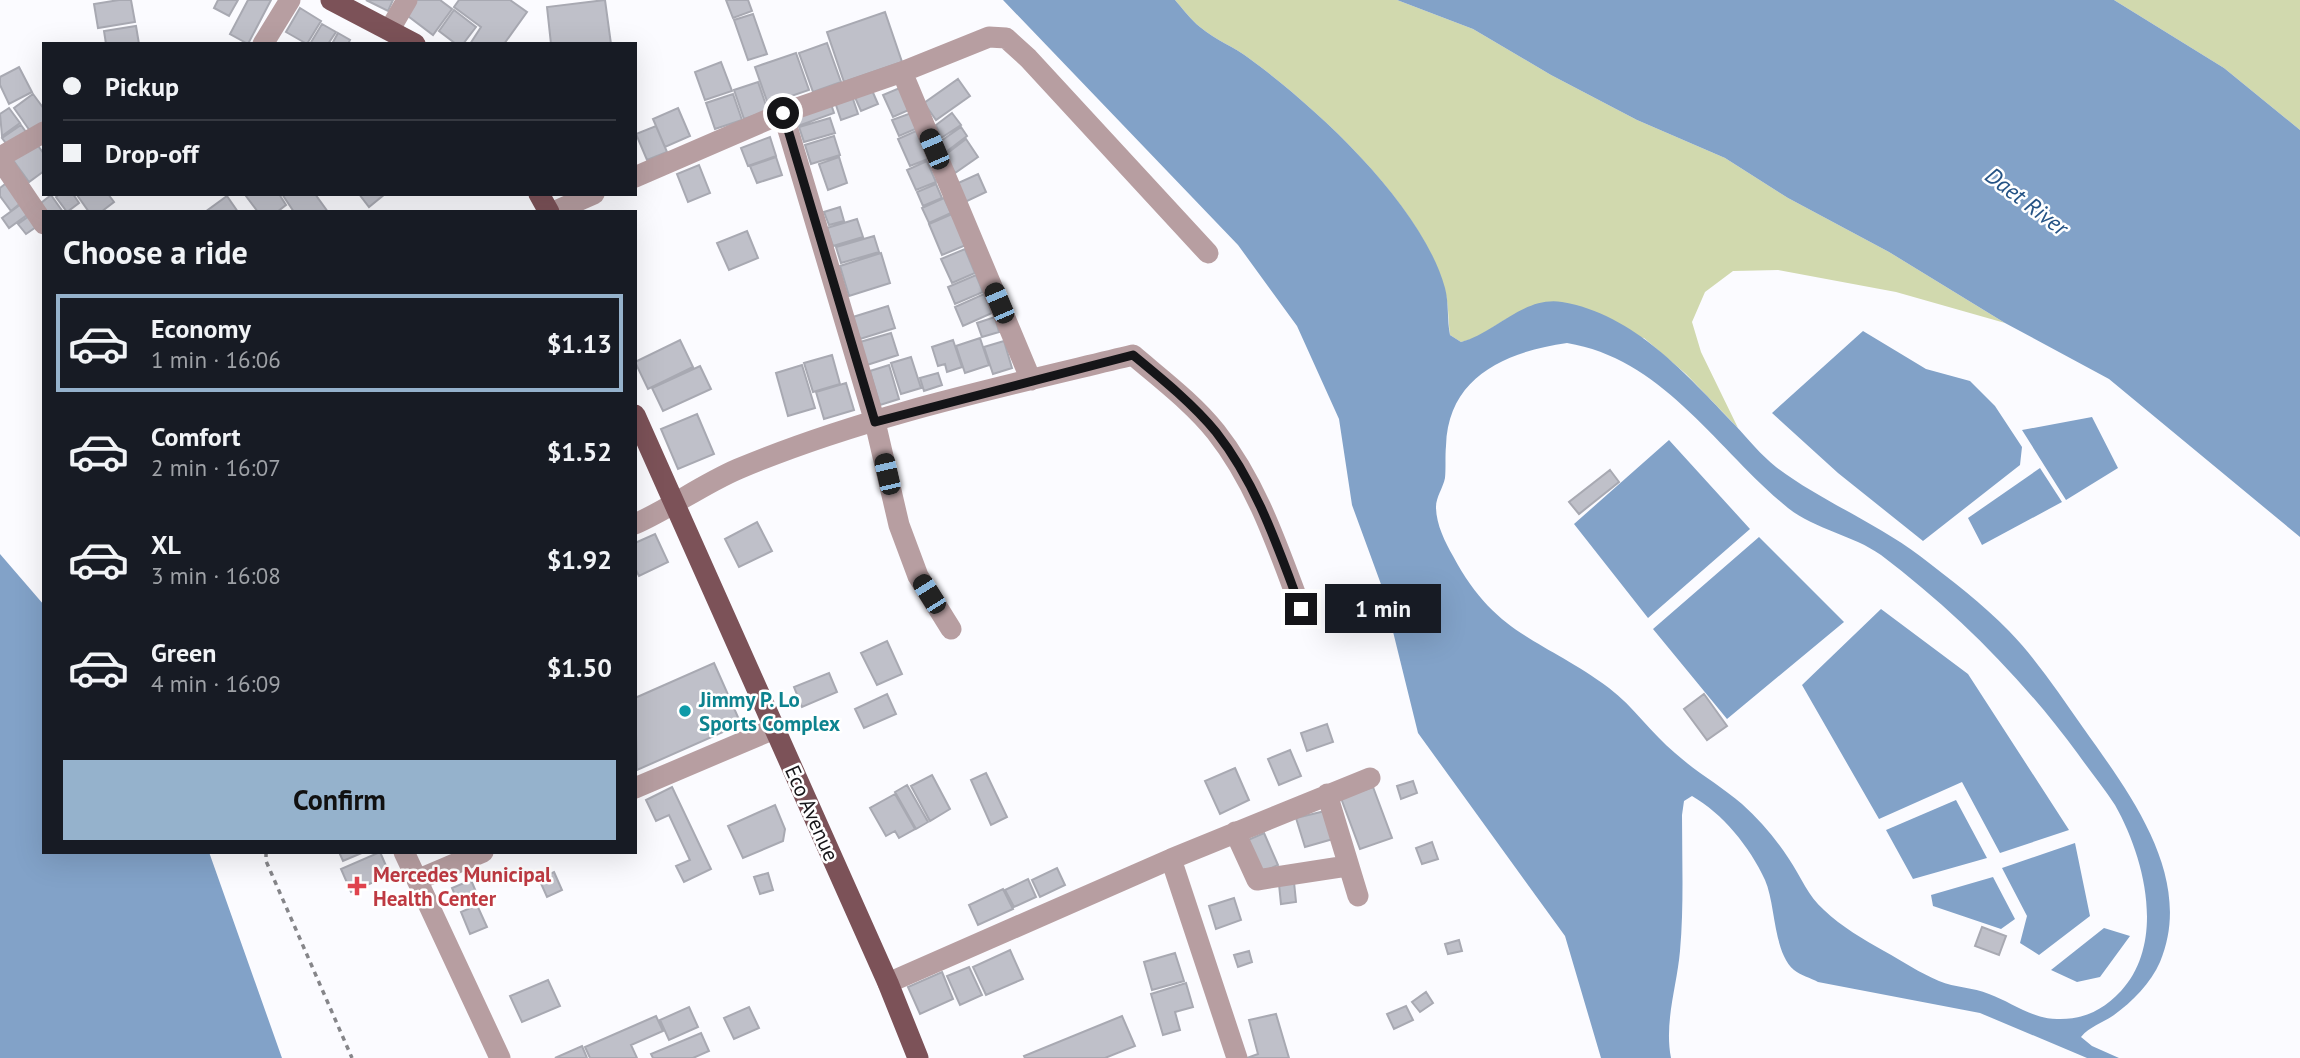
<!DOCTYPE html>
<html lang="en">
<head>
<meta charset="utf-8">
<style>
	:root { --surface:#171b24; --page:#242831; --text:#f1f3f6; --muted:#9ea1a6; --line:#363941; --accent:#95b2cc }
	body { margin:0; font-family:"PT Sans",sans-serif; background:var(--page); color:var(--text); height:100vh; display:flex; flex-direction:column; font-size:26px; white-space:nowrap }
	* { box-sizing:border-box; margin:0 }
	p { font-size:23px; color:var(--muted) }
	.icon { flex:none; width:38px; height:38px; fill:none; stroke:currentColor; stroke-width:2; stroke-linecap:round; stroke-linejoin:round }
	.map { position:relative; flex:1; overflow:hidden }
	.panel { position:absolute; left:42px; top:210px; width:595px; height:644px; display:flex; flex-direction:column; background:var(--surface); border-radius:0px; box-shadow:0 7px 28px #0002 }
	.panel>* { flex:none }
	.guide { position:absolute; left:42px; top:42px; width:595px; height:154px; border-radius:0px; box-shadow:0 7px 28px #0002; display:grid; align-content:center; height:154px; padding:0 21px; background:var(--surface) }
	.end { position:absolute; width:32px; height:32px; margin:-16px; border:9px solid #151518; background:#fff; box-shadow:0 0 0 4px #fff }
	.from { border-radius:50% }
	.bubble { position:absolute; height:49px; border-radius:0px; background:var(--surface); box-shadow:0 7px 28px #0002; font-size:23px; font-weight:700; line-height:49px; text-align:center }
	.car { position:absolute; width:21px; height:42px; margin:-21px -10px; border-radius:9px; box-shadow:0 0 5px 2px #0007; background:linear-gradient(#222 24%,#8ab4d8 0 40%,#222 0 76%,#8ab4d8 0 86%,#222 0) }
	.guide b { display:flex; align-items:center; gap:24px; height:66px; font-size:26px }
	.guide b+b { border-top:2px solid var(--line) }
	.guide i { width:18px; height:18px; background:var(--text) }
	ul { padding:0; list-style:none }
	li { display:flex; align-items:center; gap:21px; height:98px; margin:0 14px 10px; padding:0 7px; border:4px solid transparent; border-radius:0px }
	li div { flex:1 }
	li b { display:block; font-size:26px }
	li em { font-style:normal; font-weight:700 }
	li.active { border-color:var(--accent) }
	li>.icon { width:63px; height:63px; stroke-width:1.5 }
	h2 { padding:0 21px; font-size:32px; line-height:84px }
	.primary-button { display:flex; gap:14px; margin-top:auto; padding:14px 21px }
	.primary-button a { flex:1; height:80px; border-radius:0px; background:var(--accent); color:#111; font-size:28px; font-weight:700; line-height:80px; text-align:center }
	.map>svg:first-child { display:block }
</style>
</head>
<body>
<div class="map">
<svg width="2300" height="1058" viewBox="0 0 2300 1058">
	<rect width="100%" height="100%" fill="#fbfbff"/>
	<path fill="#d1d9ae" d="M 1175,0 L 1397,0 L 1473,29 L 1551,75 L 1637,120 L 1725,158 L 1788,198 L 1889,252 L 2005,323 L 1896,292 L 1778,270 L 1733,271 L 1705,292 L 1692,322 L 1701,352 L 1738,428 L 1686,374 L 1644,338 L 1506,319 L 1476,338 L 1461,342 L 1450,335 C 1448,320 1449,302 1444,288 C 1422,205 1318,109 1250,59 C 1235,47 1215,40 1200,27 C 1191,20 1183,9 1175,0 Z
		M 2114,0 L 2300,0 L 2300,130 L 2224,68 Z"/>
	<path fill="#82a2c8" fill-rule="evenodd" d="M 1003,0 L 1175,0 C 1183,9 1191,20 1200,27 C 1215,40 1235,47 1250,59 C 1318,109 1422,205 1445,288 C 1449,303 1447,320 1450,335 L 1461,342 C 1496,333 1523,296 1562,302 C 1634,314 1687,375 1735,425 C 1748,439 1761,455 1776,467 C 1821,501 1875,522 1920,556 C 1950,579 1983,604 2009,631 C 2038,661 2060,695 2084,729 C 2130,794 2195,878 2160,962 C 2151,983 2132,1002 2114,1015 C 2103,1023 2090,1026 2081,1037 L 2092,1046 L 2119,1058 L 2087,1058 L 1980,1013 L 1818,982 C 1811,978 1800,975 1794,970 C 1773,952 1776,905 1765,880 C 1750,847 1722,813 1692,796 L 1684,801 L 1682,815 C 1682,860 1684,905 1680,951 C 1677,986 1664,1022 1671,1058 L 1601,1058 L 1565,936 L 1418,733 L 1382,587 L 1352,505 L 1339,419 L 1297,326 L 1238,245 ZM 1567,343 C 1664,359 1717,450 1788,508 C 1816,530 1853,535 1881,555 C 1955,611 2023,679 2078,754 C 2090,771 2104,788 2115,805 C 2145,858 2166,942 2121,991 C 2103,1010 2084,1020 2057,1019 C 2033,1019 2011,1002 1989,994 C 1973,987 1955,988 1939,981 C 1920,973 1902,961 1884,951 C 1863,939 1842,927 1824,910 C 1808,896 1801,877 1789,859 C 1776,839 1760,820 1742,804 C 1721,786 1696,772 1675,753 C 1651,733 1634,707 1609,688 C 1543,639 1496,637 1453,556 C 1445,542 1436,524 1436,507 C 1436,497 1443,488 1445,478 C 1446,468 1445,456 1446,446 C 1448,377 1505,352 1567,343 Z
		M 1397,0 L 2114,0 L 2224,68 L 2300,130 L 2300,537 L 2109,379 L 2005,323 L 1889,252 L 1788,198 L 1725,158 L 1637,120 L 1551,75 L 1473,29 Z
		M 1863,331 L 1926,369 L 1970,381 L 1995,406 L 2022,447 L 2020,465 L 1923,541 L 1838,473 L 1772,413 Z
		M 2092,417 L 2118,468 L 2066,500 L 2022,430 Z
		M 1669,440 L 1750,529 L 1648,618 L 1574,524 Z
		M 2040,468 L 2062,502 L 1982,545 L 1968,518 Z
		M 1759,537 L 1844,622 L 1727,719 L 1653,629 Z
		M 0,554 L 44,605 L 44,852 L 209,852 L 282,1058 L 0,1058 Z
		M 1881,609 L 1968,674 L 2069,830 L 2000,853 L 1962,782 L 1879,819 L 1802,685 Z
		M 1956,800 L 1987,858 L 1913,879 L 1886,830 Z
		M 2075,843 L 2090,916 L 2039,955 L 2020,943 L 2027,916 L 2002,868 Z
		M 1993,877 L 2015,919 L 2001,929 L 1933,906 L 1931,895 Z
		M 2104,928 L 2130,936 L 2100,977 L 2077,982 L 2051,970 Z"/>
	<path fill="#bfc0c9" stroke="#a8a9b2" stroke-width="2" d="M 119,0 L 131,0 L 135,22 L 98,28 L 94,4 Z
		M 218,0 L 238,0 L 229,16 L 214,8 Z
		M 248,0 L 271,0 L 248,44 L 230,34 Z
		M 366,0 L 393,0 L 388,11 Z
		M 414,0 L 440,0 L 452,9 L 433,35 L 404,13 Z
		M 459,0 L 510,0 L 527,12 L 504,44 L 470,44 L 481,27 L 454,7 Z
		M 605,0 L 611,44 L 551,44 L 547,7 Z
		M 726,0 L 748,0 L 752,11 L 733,18 Z
		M 300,8 L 321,21 L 307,44 L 286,32 Z
		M 454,10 L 476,27 L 463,44 L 456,44 L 439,31 Z
		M 885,12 L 902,62 L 844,82 L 827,32 Z
		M 753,14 L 767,54 L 748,60 L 734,20 Z
		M 322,24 L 336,32 L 328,44 L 310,44 Z
		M 136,26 L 139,44 L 106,44 L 104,31 Z
		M 338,33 L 350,40 L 348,44 L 332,44 Z
		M 827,43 L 841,82 L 813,92 L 799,53 Z
		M 796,53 L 809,90 L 768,104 L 755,67 Z
		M 721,62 L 732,91 L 705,100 L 695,72 Z
		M 19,67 L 32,92 L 9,104 L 0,85 L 0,77 Z
		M 958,79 L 970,96 L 936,120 L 924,103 Z
		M 758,82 L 768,111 L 744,119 L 734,90 Z
		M 902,87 L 911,109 L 893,117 L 883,95 Z
		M 871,88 L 878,104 L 861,111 L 854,95 Z
		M 33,94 L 44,109 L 44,122 L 30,131 L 14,108 Z
		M 733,94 L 742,120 L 715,129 L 706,103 Z
		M 852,96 L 858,114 L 841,120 L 835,102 Z
		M 830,101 L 834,113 L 798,126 L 794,114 Z
		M 9,108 L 20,123 L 2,136 L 0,114 Z
		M 678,108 L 690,136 L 665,147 L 653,119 Z
		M 914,112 L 920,127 L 899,136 L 892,120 Z
		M 952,113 L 961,125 L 941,138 L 936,125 Z
		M 830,118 L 835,133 L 804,142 L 799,127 Z
		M 21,125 L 26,132 L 8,146 L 2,138 Z
		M 656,126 L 667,152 L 647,160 L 636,134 Z
		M 961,127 L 967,136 L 946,152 L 941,141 Z
		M 916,131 L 928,159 L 910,166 L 898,139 Z
		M 834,136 L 840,155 L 811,164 L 805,145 Z
		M 770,137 L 776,156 L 748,166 L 741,148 Z
		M 966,139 L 978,157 L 955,173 L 945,155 Z
		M 36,143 L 44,154 L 44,171 L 29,182 L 13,160 Z
		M 776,157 L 782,175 L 757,183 L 750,166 Z
		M 839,157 L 847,183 L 828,190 L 819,164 Z
		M 927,161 L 936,182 L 916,190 L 907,170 Z
		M 699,165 L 710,193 L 688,202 L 677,174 Z
		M 978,174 L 986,192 L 965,202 L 956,184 Z
		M 9,181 L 23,201 L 11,211 L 0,196 L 0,188 Z
		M 936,184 L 942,198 L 923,206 L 917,192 Z
		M 59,194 L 73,194 L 79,203 L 67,212 L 56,197 Z
		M 108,194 L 114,202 L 101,212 L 89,212 L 77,195 Z
		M 249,194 L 279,194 L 286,205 L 277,212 L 258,212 L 246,196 Z
		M 282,194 L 315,194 L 328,212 L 294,212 Z
		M 359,194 L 385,194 L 369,207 Z
		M 51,195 L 63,212 L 47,212 L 41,203 Z
		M 227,196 L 238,212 L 205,212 Z
		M 944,198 L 951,213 L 929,223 L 922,208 Z
		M 24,202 L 31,212 L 9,228 L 2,218 Z
		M 840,207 L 844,221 L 829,225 L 824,212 Z
		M 32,214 L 39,225 L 26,234 L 18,224 Z
		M 952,214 L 966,245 L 942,255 L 929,224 Z
		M 857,219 L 863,237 L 833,246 L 827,228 Z
		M 747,231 L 758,258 L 729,270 L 717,243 Z
		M 874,236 L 879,252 L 841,263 L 836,247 Z
		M 965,249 L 975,273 L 952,283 L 941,259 Z
		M 881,253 L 890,283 L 849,296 L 840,266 Z
		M 976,275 L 983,292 L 955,304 L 948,287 Z
		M 984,294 L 992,313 L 963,326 L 955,307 Z
		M 888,306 L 895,328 L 860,339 L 853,317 Z
		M 995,317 L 999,332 L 982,337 L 977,323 Z
		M 891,333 L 898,355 L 867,365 L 860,342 Z
		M 980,338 L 989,365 L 965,373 L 956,346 Z
		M 680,340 L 693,367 L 648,389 L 635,362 Z
		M 953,340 L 962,367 L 947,372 L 945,364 L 938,366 L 932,347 Z
		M 1004,341 L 1012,368 L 993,374 L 984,347 Z
		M 832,355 L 840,384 L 813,392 L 804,363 Z
		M 911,357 L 921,388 L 901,394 L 891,363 Z
		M 802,365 L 815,408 L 788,416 L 776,373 Z
		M 889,365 L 899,399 L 880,405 L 870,371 Z
		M 700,366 L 711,389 L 663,411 L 652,388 Z
		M 938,373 L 942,385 L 924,391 L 920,378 Z
		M 846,383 L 854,410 L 824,419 L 816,392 Z
		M 697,414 L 714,454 L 678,469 L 661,429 Z
		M 1610,470 L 1619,482 L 1579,514 L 1569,502 Z
		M 757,522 L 772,551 L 739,567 L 725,539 Z
		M 655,534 L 668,562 L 639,576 L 635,568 L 635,543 Z
		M 887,641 L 902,674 L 877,685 L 861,653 Z
		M 714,663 L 741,724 L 637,770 L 635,698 Z
		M 829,673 L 837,692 L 802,707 L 794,687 Z
		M 887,694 L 896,714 L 864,728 L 855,709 Z
		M 1704,694 L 1727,726 L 1707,740 L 1684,709 Z
		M 1327,724 L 1333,742 L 1307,751 L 1301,733 Z
		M 1290,750 L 1301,776 L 1279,785 L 1268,759 Z
		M 1235,768 L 1249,800 L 1220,814 L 1205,781 Z
		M 986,773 L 1007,817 L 991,825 L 971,780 Z
		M 932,775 L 950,809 L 930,821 L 911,786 Z
		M 1413,781 L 1417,793 L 1401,799 L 1397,786 Z
		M 907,785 L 928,822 L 916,829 L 895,792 Z
		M 672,787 L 711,869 L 684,882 L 676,866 L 690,860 L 669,815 L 656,821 L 646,800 Z
		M 1373,787 L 1392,838 L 1360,849 L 1341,798 Z
		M 895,794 L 915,829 L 899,838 L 895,831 L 886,836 L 870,808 Z
		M 775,805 L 785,829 L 783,841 L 743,858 L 728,826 Z
		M 1325,811 L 1333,839 L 1305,847 L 1296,818 Z
		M 1264,833 L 1278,865 L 1262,872 L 1248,840 Z
		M 1432,842 L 1438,859 L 1422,864 L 1416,848 Z
		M 339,852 L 364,852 L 343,861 Z
		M 380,852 L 390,875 L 351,892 L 341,869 Z
		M 1057,868 L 1065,885 L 1040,897 L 1032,880 Z
		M 554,872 L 562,890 L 547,897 L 539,879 Z
		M 768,873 L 773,890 L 760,894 L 754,877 Z
		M 1028,879 L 1036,897 L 1014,907 L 1005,890 Z
		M 471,880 L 479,899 L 460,907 L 452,888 Z
		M 1294,882 L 1296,902 L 1281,904 L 1279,884 Z
		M 1003,889 L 1013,909 L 978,925 L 969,905 Z
		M 1234,898 L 1241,920 L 1216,929 L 1209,906 Z
		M 477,905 L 487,927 L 470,934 L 461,912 Z
		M 1982,927 L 2006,936 L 1999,955 L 1975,946 Z
		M 1459,940 L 1462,951 L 1448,954 L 1445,944 Z
		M 1010,950 L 1023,979 L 986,995 L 973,967 Z
		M 1249,951 L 1252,962 L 1238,967 L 1234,955 Z
		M 1175,953 L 1184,981 L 1152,990 L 1144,962 Z
		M 969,967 L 982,995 L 960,1005 L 947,976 Z
		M 942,972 L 953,999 L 920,1014 L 908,987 Z
		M 548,980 L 560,1006 L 522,1022 L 510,996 Z
		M 1186,983 L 1193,1007 L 1175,1012 L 1180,1030 L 1163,1035 L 1151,994 Z
		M 1426,992 L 1433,1003 L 1420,1012 L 1412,1002 Z
		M 1406,1006 L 1413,1020 L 1394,1029 L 1387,1014 Z
		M 689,1007 L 698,1027 L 669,1040 L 660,1020 Z
		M 749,1007 L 759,1028 L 734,1039 L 724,1018 Z
		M 1276,1014 L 1289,1058 L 1247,1058 L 1258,1054 L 1249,1020 Z
		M 656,1016 L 663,1031 L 631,1045 L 637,1058 L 590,1058 L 585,1047 Z
		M 1122,1016 L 1135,1046 L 1105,1058 L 1025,1058 L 1024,1056 Z
		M 701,1033 L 709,1051 L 693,1058 L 653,1058 L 651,1054 Z
		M 582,1046 L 587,1058 L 555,1058 Z"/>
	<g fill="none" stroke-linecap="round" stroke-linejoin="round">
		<path stroke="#858589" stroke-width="3.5" stroke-dasharray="5 5" stroke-linecap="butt" d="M 266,852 L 266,861 L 352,1058"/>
		<path stroke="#b79ea1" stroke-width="21" d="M 390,29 L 407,0
			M 263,44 L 290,0
			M 902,72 L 989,37 L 1006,38 L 1028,58 L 1208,253
			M 783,113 L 875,422 L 899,525 L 918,576 L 951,629
			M 0,157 L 44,132
			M 0,159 L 44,224
			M 635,177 L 783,113 L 902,72 L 1031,380
			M 553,212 L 594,194
			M 635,524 C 671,508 701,485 738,469 C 864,416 1001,387 1133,355 C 1161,379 1193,403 1216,432 C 1257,484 1278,548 1301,609
			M 635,788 L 774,729
			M 1327,794 L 1358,896
			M 1235,832 L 1257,880 L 1347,866
			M 404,852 L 500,1058
			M 1171,859 L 1237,1058
			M 417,880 L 483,852
			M 888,983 L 1171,859 L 1370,778"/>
		<path stroke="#7c5258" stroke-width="21" d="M 331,0 L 415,44
			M 539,194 L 549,212
			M 635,415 L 888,983 L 918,1058"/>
	</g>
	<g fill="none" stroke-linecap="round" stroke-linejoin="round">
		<path stroke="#151518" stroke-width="9" d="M 783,113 L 875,422 L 1133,355 C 1161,378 1193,404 1216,432 C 1257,484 1278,548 1301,609"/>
	</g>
	<circle fill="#0f9aa8" stroke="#fff" stroke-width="2.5" cx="685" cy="711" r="7"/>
	<path fill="#e0444e" stroke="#fff" stroke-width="2.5" d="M353.5 875.5h7v7h7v7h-7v7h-7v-7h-7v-7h7z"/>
	<g text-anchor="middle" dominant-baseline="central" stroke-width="5" stroke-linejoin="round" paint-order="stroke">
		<g font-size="21" font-weight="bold" fill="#0d838f" stroke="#fff" text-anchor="start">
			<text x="699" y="699">Jimmy P. Lo<tspan x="699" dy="24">Sports Complex</tspan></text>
		</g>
		<g font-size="21" fill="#151518" stroke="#fff">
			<text transform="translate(812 813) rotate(66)">Eco Avenue</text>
		</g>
		<g font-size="21" font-weight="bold" fill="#be3a42" stroke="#fff" text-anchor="start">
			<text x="373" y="874">Mercedes Municipal<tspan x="373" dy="24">Health Center</tspan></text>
		</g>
		<g font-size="23" font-style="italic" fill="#255385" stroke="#fff">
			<text transform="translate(2027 201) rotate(37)">Daet River</text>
		</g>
	</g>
</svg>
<i class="end from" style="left:783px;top:113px"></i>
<i class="end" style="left:1301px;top:609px"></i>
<div class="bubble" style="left:1325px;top:584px;width:116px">1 min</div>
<i class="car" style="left:934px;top:149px;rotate:337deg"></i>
<i class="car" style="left:999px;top:303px;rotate:337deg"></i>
<i class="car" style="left:887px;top:474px;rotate:347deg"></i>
<i class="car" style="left:929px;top:594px;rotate:328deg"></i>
<div class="guide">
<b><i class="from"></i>Pickup</b>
<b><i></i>Drop-off</b>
</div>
<section class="panel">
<h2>Choose a ride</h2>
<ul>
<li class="active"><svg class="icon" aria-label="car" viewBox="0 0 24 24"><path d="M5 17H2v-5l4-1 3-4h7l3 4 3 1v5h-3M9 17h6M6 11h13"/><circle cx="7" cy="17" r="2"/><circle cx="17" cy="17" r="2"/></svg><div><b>Economy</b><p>1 min · 16:06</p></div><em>$1.13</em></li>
<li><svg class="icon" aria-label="car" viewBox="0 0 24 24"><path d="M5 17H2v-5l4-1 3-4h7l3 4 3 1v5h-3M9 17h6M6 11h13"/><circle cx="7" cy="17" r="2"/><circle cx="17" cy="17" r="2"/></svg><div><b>Comfort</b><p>2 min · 16:07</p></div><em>$1.52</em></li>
<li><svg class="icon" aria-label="car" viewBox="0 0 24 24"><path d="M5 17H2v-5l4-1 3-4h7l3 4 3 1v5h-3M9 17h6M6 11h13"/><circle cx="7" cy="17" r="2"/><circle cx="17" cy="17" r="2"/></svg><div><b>XL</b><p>3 min · 16:08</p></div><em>$1.92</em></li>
<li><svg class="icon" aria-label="car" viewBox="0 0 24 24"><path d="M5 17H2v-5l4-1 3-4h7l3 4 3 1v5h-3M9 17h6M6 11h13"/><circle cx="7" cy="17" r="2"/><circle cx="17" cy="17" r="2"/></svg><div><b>Green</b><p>4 min · 16:09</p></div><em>$1.50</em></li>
</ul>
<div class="primary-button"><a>Confirm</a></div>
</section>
</div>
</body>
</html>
